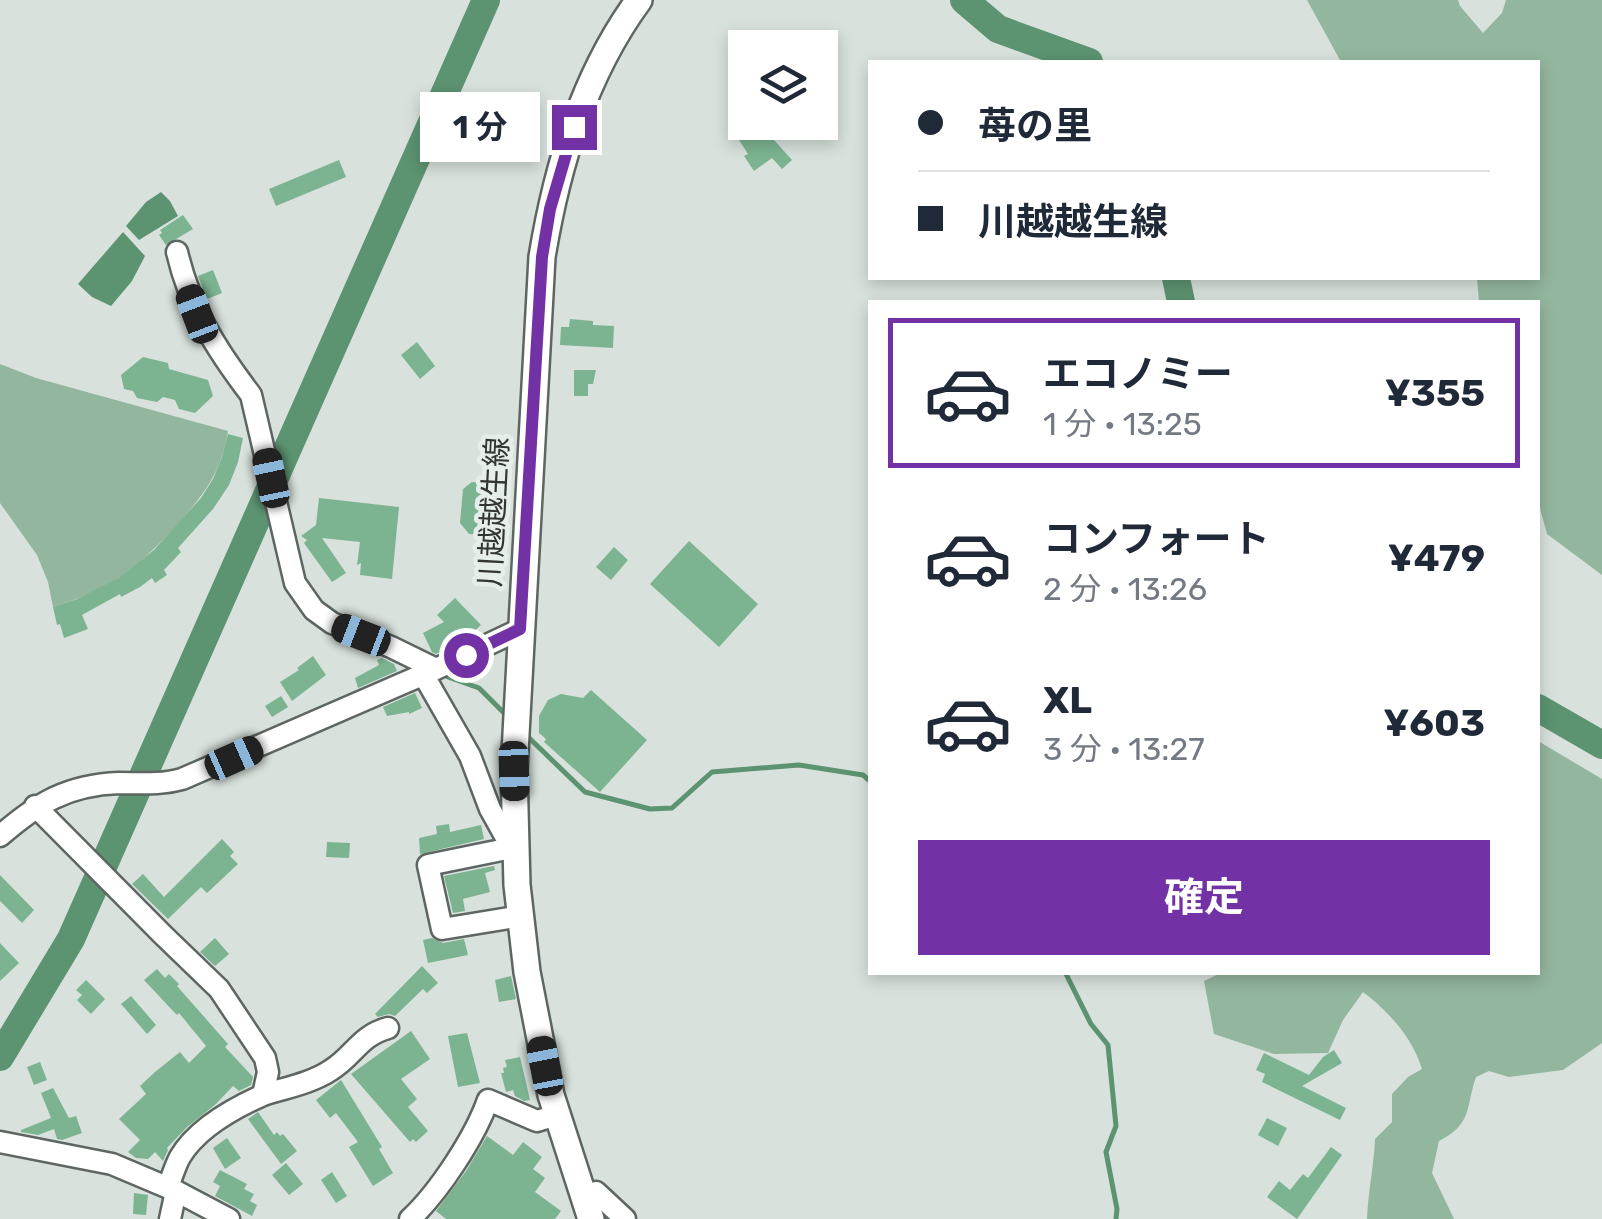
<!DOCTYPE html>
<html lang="ja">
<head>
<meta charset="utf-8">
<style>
	:root { --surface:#fff; --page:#f6f6f7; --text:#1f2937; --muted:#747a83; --line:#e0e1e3; --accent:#7231a5 }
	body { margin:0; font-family:Rubik,"Noto Sans JP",sans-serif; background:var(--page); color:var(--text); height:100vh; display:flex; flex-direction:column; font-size:38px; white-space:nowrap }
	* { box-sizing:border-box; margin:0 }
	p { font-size:32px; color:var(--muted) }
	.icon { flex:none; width:55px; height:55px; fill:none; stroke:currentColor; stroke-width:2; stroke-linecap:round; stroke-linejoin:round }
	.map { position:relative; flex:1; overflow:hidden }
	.panel { position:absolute; left:868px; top:300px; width:672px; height:675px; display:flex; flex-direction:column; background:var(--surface); border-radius:0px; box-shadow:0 5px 15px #0003 }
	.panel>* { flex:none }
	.guide { position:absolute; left:868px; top:60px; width:672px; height:220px; border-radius:0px; box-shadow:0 5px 15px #0003; display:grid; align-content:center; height:220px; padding:0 50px; background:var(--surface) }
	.controls { position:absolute; left:728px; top:30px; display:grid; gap:20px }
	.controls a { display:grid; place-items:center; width:110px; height:110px; border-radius:0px; background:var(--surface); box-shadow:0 5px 15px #0003; font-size:50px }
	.end { position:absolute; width:45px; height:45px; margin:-22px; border:12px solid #7231a5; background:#fff; box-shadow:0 0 0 5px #fff }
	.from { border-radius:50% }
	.bubble { position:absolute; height:70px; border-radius:0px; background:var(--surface); box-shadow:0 5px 15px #0003; font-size:32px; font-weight:700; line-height:70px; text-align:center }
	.car { position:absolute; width:30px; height:60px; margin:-30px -15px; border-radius:12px; box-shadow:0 0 8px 2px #0007; background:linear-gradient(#222 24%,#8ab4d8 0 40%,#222 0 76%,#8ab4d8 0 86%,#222 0) }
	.guide b { display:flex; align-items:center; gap:35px; height:95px; font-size:38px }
	.guide b+b { border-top:2px solid var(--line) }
	.guide i { width:25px; height:25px; background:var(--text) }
	ul { padding:18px 0 0; list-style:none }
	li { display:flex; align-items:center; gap:30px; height:150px; margin:0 20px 15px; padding:0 30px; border:5px solid transparent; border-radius:0px }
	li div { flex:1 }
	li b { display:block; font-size:38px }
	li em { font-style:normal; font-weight:700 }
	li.on { border-color:var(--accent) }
	li>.icon { width:90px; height:90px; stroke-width:1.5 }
	.action { display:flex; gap:20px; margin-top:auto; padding:20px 50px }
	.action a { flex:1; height:115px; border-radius:0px; background:var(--accent); color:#fff; font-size:40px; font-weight:700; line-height:115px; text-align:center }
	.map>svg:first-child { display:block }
</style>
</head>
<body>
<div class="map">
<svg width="1602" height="1219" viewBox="0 0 1602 1219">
	<rect width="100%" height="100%" fill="#d8e1db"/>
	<path fill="#93b69f" d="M 1307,0 L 1458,0 L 1460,6 L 1483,33 L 1502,13 L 1506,0 L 1602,0 L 1602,575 L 1547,534 L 1538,501 L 1538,302 L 1479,302 L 1477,278 L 1538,278 L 1538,62 L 1341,62 Z
		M 0,364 L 36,378 L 228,431 C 221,476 200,499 171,532 C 156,547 141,562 124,575 C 104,590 77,599 53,607 L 48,582 L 37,555 L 0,503 Z
		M 1538,741 L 1602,779 L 1602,1043 L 1563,1070 L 1509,1077 L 1489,1071 L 1476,1077 C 1465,1109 1473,1123 1439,1141 L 1432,1173 L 1454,1219 L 1367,1219 C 1368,1192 1374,1166 1375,1139 L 1392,1122 L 1392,1094 L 1408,1077 L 1422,1069 C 1412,1037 1389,1012 1363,992 L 1343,1020 L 1328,1053 L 1274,1054 L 1214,1034 L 1204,981 L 1223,972 L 1538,972 Z"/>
	<path fill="#5c9371" d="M 161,192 L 170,201 L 178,216 L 139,240 L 126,226 L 146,202 Z
		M 123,232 L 145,256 L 132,281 L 111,306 L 92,297 L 78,284 Z"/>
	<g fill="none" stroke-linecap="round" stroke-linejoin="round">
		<path stroke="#5c9371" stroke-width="5" d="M 448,677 L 479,688 L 506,715
			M 525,734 L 585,792 L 650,809 L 672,808 L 712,772 L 799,765 L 863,775 L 870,781
			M 1065,972 L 1091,1024 L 1108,1045 L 1116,1126 L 1106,1152 L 1117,1209 L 1116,1219"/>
		<path stroke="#5c9371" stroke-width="28" d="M 964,0 L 998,29 L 1089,62
			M 1176,278 L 1181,302
			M 1538,708 L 1602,745
			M 0,1057 L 71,939 L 486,0"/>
	</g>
	<path fill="#7cb491" d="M 745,112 L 745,122 L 758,122 L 792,160 L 782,169 L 772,158 L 754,171 L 744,156 L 748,154 L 728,123 Z
		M 339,160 L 346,177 L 276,206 L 269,189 Z
		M 183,215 L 193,229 L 166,245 L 159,235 L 162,233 L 160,230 Z
		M 213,270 L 222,293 L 207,299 L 198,276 Z
		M 570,319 L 593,321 L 593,325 L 614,326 L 613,348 L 560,345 L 561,327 L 569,327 Z
		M 417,342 L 435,366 L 420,379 L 401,355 Z
		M 143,357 L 168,363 L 169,369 L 208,380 L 213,396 L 195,413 L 179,409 L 175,400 L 163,397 L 157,402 L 137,398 L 133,391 L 124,389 L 121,375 Z
		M 574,370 L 596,370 L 593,384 L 588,384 L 588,396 L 574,396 Z
		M 228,434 L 243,438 L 238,462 L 229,485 L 213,509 L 178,548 L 181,552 L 164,570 L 167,575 L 155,583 L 152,578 L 140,587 L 121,597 L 120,594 L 82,615 L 88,629 L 64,638 L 60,624 L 57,625 L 53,607 L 77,599 L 119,578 L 154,550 L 201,498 L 213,479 L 222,457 Z
		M 472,482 L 490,484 L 486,535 L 469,534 L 460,523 L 463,489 Z
		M 319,498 L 399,507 L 392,579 L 360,575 L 361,563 L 357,565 L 360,542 L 322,538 L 346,573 L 332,582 L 304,543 L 307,540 L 301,536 L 316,525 Z
		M 689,541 L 758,604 L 719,647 L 650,584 Z
		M 614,547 L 628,560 L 611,580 L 596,567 Z
		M 455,598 L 481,625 L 465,640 L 436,654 L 432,652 L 423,633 L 444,622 L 437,615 Z
		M 313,656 L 326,675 L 292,701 L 280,682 L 299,670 L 297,668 Z
		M 382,658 L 394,664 L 397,671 L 358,688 L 355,678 L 379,665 L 377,660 Z
		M 591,690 L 647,740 L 600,792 L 544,742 L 546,739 L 539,733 L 539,716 L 548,700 L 561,694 L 583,698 Z
		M 415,693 L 422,708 L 409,714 L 409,712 L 387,716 L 383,707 Z
		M 281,696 L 288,707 L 272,717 L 265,706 Z
		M 449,824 L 450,832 L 481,825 L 484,839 L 420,854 L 419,838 L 437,834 L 436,826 Z
		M 222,839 L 234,852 L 230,856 L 238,864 L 207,893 L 201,887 L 168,919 L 132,884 L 143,874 L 164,897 Z
		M 327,842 L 350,843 L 349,858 L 326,857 Z
		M 494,866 L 495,870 L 485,873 L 490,892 L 463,899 L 465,911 L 453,913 L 444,876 Z
		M 0,875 L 34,910 L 22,923 L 0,901 Z
		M 215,938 L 229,954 L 215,966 L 200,952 Z
		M 432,938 L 443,943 L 464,939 L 468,955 L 428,963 L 423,940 Z
		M 0,943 L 19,963 L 0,981 Z
		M 422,966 L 438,983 L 427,993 L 423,989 L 395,1016 L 389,1014 L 378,1017 L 375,1014 Z
		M 157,969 L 165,978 L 169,974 L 179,984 L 177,986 L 228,1044 L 225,1047 L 253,1077 L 251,1085 L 239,1091 L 233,1086 L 216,1104 L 187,1127 L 167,1148 L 168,1150 L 163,1161 L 155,1152 L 148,1159 L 136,1158 L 128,1152 L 140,1140 L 119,1119 L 146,1094 L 140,1086 L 155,1072 L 180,1052 L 189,1063 L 206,1046 L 179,1013 L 177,1015 L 173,1011 L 144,980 Z
		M 511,976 L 516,999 L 499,1002 L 495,980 Z
		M 86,980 L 105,999 L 91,1014 L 77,1000 L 82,995 L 76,990 Z
		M 131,996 L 156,1025 L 147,1034 L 121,1004 Z
		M 411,1031 L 430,1059 L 401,1079 L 417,1099 L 408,1107 L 428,1131 L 416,1142 L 413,1139 L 410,1142 L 351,1074 Z
		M 467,1033 L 480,1083 L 458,1087 L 448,1036 Z
		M 1334,1050 L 1342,1063 L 1302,1086 L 1346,1108 L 1340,1120 L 1262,1082 L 1265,1074 L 1256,1070 L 1264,1053 L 1309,1075 L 1323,1057 Z
		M 520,1057 L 530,1100 L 524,1101 L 515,1096 L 513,1090 L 506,1092 L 501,1073 L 504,1073 L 503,1068 L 507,1067 L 505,1060 Z
		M 40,1062 L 47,1080 L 34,1085 L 27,1067 Z
		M 341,1080 L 382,1147 L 379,1149 L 393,1173 L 373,1186 L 349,1147 L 358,1142 L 336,1113 L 330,1118 L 316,1100 Z
		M 53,1088 L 69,1118 L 76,1116 L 82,1133 L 62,1140 L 57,1139 L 54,1129 L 38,1135 L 21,1132 L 21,1130 L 51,1118 L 41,1093 Z
		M 258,1112 L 274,1135 L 277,1132 L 280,1136 L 283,1134 L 297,1151 L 281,1164 L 248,1119 Z
		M 1267,1118 L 1287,1128 L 1278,1146 L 1258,1135 Z
		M 487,1136 L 513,1155 L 523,1142 L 542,1157 L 533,1169 L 545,1178 L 535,1192 L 561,1211 L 555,1219 L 446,1219 L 436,1211 L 466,1171 Z
		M 227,1138 L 241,1158 L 225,1169 L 213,1148 Z
		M 1331,1147 L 1342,1155 L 1297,1219 L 1267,1197 L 1279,1181 L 1290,1190 L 1303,1174 L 1308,1178 Z
		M 286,1163 L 303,1184 L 289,1195 L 272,1175 Z
		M 220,1170 L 247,1184 L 244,1189 L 254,1194 L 250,1201 L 257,1205 L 252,1216 L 215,1196 L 220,1186 L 213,1182 Z
		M 332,1172 L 347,1196 L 336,1203 L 321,1180 Z
		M 134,1193 L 148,1195 L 146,1215 L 133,1214 Z"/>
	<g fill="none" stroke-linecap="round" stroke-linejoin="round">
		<g stroke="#5e6661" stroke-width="25">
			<path id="minor" d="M 177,252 C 190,308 216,349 251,395 L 295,583 L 314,610 L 332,623 L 391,647 L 436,669
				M 423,674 L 470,756 L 490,809 L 515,854
				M 35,806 L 163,935 L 219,989 L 265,1058 L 268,1072 L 263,1095 C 234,1108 197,1128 180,1157 C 175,1166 172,1177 168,1187
				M 0,836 C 38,803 67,785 119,783 C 140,783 161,785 182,779 L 436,669 L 521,629
				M 511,848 L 428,865 L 442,929 L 521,916
				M 263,1095 C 285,1088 312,1083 331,1070 C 354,1056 359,1036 388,1028
				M 0,1142 L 112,1164 L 176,1191 L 229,1219
				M 584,1200 L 596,1192 L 625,1219
				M 170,1219 L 176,1191
				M 410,1219 C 439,1192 475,1137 488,1100 L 537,1121 L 557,1115"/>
		</g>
		<g stroke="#5e6661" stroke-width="30">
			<path id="major" d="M 591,1219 L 551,1095 L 527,972 L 517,885 L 514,771 L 542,257 C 557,166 584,75 639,0"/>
		</g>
		<use href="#minor" stroke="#fff" stroke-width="20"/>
		<use href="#major" stroke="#fff" stroke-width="25"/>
	</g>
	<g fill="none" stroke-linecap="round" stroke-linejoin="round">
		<path stroke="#7231a5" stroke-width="12" d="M 466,655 L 520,629 L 542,257 L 550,209 L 574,127"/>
	</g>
	<g text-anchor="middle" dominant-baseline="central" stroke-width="9" stroke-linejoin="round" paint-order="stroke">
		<g font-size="30" fill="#323533" stroke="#e5eee8">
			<text transform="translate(494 512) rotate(-87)">川越越生線</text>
		</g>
	</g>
</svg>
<div class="controls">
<a><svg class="icon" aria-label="layers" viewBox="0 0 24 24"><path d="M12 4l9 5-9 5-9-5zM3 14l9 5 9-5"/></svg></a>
</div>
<i class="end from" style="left:466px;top:655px"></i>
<i class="end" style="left:574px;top:127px"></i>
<div class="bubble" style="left:420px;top:92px;width:120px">1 分</div>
<i class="car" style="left:197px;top:314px;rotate:339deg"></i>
<i class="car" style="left:271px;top:478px;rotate:348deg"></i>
<i class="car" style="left:361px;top:635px;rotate:291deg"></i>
<i class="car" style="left:234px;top:758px;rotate:66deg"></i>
<i class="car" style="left:514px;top:771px;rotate:178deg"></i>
<i class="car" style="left:545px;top:1066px;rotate:349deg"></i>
<div class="guide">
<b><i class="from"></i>苺の里</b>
<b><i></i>川越越生線</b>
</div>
<section class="panel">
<ul>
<li class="on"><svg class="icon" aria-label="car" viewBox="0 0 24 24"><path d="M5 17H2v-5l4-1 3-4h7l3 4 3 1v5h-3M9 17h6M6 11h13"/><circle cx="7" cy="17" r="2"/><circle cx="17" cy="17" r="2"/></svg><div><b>エコノミー</b><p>1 分 · 13:25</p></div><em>¥355</em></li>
<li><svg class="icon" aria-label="car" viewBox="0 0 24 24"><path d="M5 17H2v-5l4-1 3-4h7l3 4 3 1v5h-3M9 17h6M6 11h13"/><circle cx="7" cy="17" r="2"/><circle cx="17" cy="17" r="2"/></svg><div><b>コンフォート</b><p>2 分 · 13:26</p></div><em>¥479</em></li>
<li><svg class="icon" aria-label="car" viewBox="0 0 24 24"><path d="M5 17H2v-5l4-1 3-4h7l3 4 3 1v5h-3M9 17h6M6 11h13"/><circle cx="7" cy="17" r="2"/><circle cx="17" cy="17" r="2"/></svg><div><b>XL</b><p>3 分 · 13:27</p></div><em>¥603</em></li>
</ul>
<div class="action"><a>確定</a></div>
</section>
</div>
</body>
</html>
